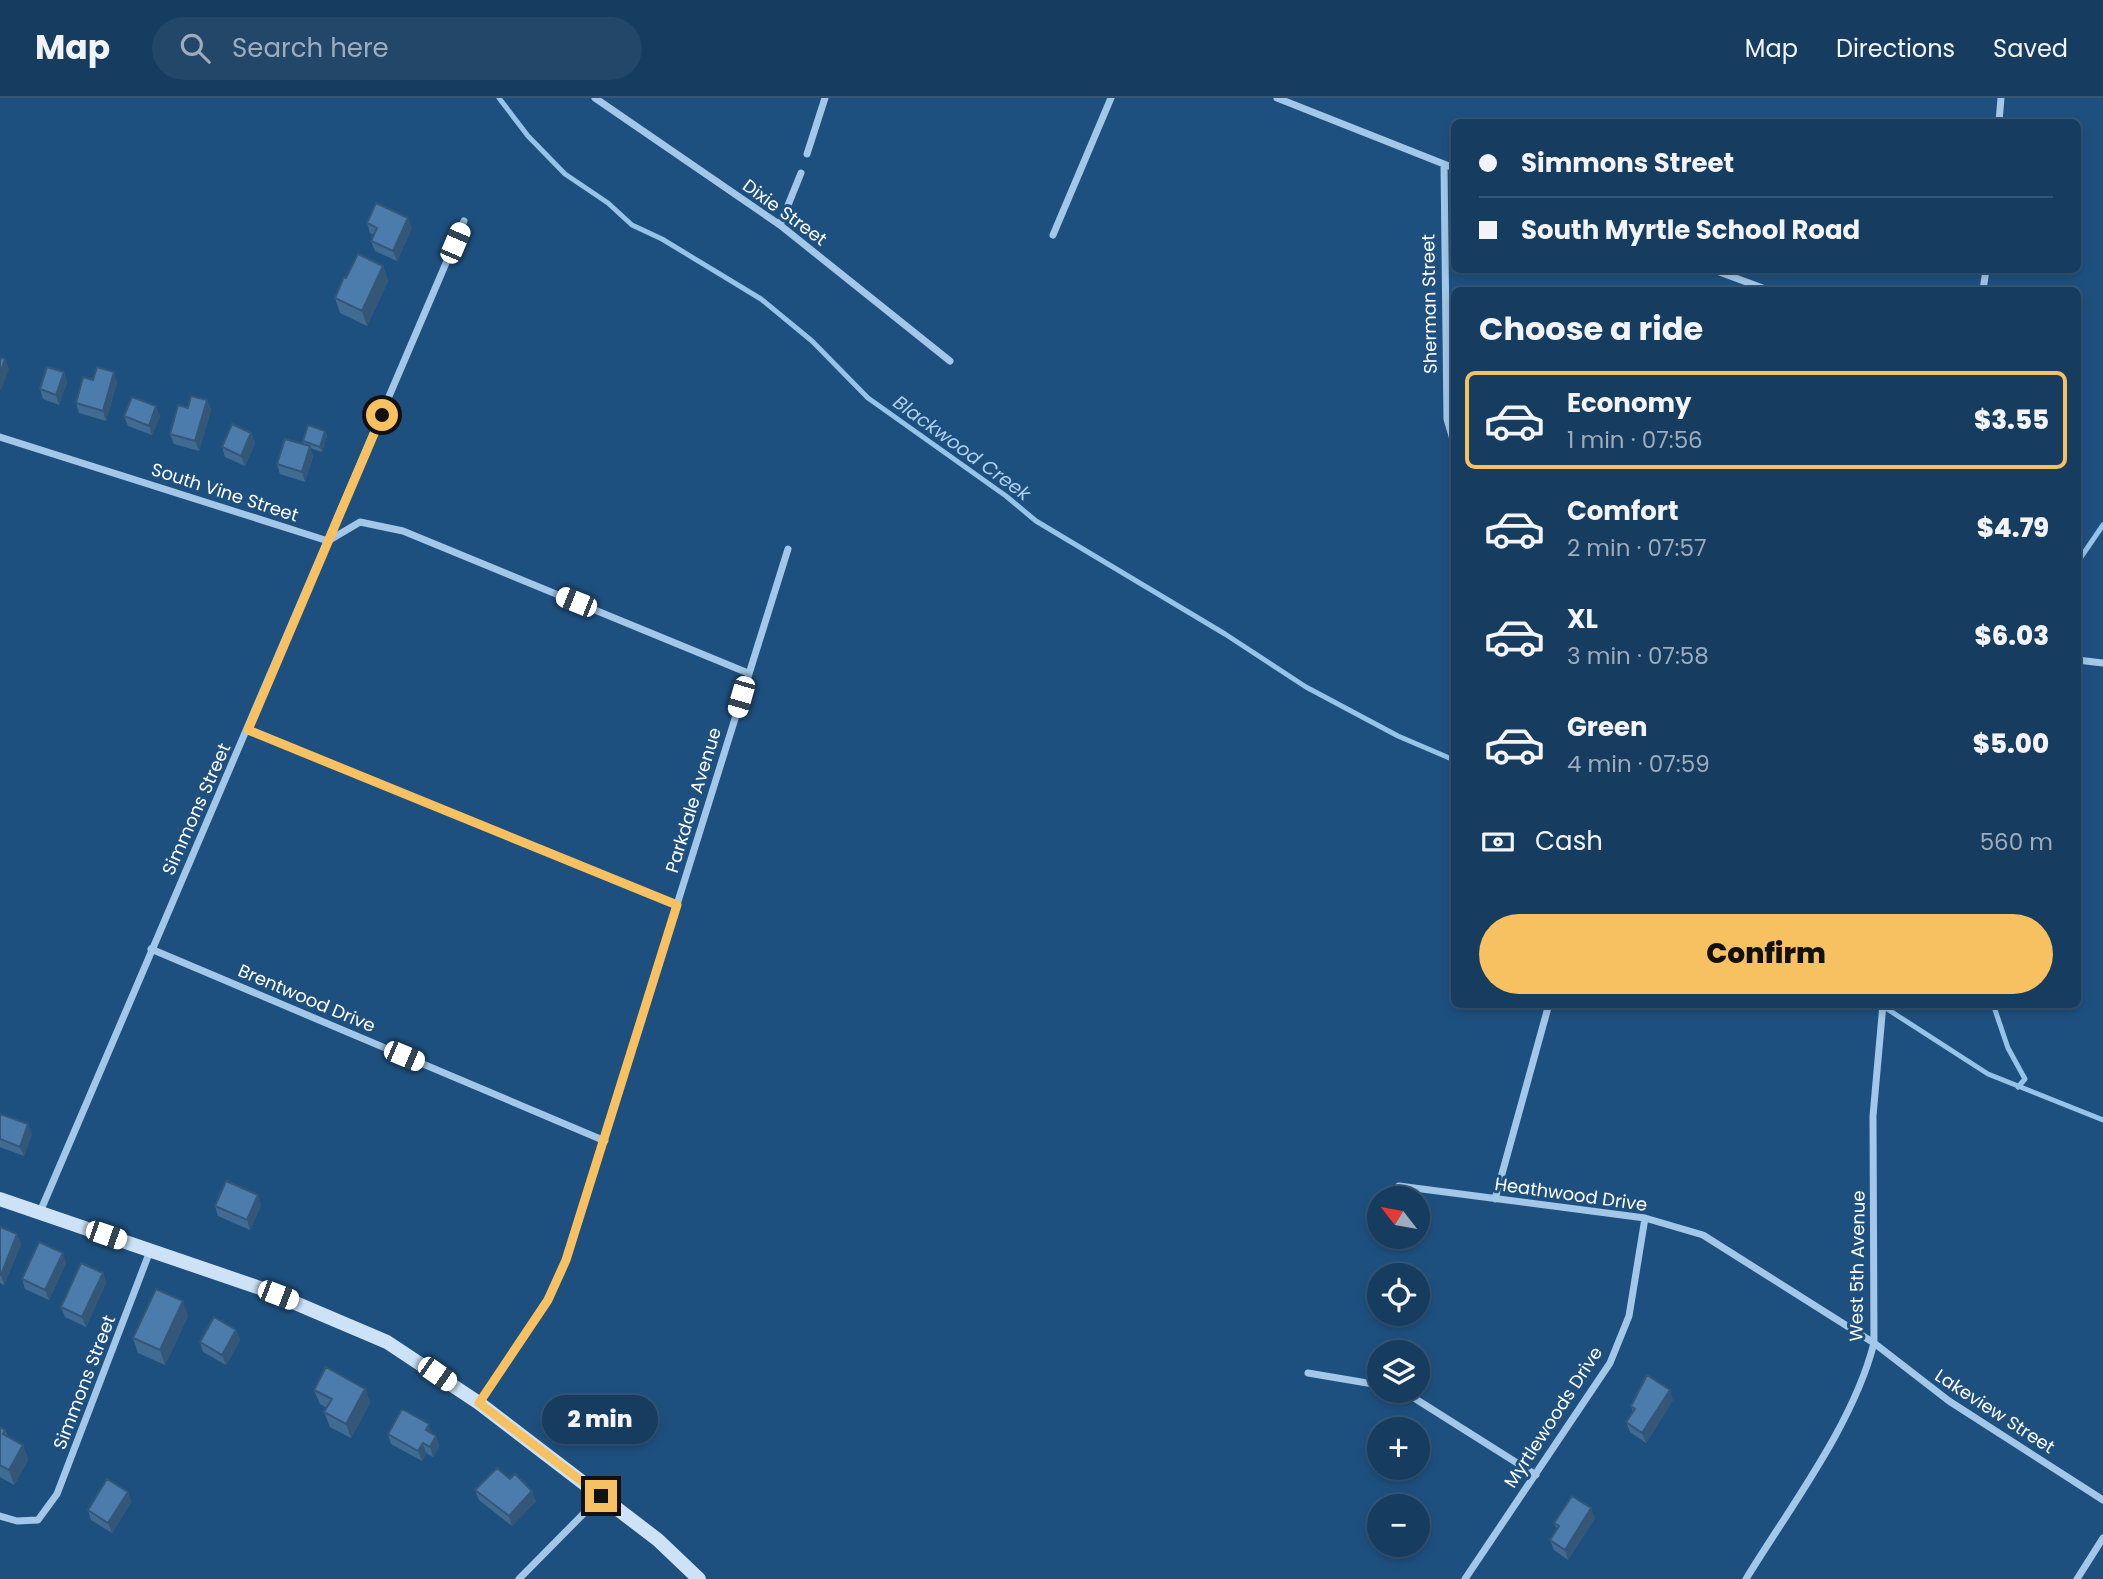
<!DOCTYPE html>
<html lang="en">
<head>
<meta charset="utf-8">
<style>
	:root { --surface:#163c5f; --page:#234768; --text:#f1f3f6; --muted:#9eadbd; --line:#355674; --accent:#f7c162 }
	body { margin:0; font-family:Poppins,sans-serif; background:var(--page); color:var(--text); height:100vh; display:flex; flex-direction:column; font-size:26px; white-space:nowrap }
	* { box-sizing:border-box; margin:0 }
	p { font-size:23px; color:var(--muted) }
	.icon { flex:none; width:38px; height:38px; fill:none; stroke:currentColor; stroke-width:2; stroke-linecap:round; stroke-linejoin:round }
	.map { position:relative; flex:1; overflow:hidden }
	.side { position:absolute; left:1451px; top:189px; width:630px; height:721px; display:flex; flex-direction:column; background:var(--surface); border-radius:10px; box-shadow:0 4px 10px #0003,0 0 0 2px var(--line) }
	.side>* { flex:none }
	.banner { position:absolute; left:1451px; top:21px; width:630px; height:154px; border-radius:10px; box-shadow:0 4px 10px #0003,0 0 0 2px var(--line); display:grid; align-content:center; height:154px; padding:0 28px; background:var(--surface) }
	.needle { width:46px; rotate:301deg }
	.controls { position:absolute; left:1367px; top:1088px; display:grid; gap:14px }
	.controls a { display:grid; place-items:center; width:63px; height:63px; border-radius:50%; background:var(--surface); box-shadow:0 4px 10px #0003,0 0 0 2px var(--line); font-size:35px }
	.end { position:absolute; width:32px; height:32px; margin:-16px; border:9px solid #f7c162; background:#111; box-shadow:0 0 0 4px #111 }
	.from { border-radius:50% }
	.bubble { position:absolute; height:49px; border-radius:24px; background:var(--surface); box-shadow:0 4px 10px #0003,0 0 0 2px var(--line); font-size:23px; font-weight:800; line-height:49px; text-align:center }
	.car { position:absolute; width:21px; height:42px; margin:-21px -10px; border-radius:9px; box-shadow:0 0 5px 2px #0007; background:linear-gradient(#fff 24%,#345 0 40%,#fff 0 76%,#345 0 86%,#fff 0) }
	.banner b { display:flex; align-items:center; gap:24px; height:66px; font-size:26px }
	.banner b+b { border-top:2px solid var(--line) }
	.banner i { width:18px; height:18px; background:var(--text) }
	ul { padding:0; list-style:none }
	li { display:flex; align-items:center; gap:21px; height:98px; margin:0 14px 10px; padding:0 14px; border:4px solid transparent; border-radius:10px }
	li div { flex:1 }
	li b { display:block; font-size:26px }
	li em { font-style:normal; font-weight:800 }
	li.active { border-color:var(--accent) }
	li>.icon { width:63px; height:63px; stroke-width:1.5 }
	h2 { padding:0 28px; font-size:32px; line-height:84px }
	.pay { display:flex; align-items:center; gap:18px; height:77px; padding:0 28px; font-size:26px }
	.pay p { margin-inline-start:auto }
	.primary-button { display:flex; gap:14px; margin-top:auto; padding:14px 28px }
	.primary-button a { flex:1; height:80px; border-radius:42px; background:var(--accent); color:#111; font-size:28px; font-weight:800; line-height:80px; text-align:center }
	header { display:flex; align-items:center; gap:42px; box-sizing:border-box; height:98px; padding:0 35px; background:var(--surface); border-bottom:2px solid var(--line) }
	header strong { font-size:33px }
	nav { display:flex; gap:38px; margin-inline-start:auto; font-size:24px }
	.search { width:490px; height:63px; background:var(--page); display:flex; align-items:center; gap:18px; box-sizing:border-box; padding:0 24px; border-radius:38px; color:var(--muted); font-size:26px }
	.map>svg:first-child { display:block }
</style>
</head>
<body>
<header>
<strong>Map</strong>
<div class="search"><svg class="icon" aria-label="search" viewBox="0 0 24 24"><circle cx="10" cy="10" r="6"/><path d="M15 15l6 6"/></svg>Search here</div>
<nav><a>Map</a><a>Directions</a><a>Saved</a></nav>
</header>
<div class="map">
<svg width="2103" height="1481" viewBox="0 0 2103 1481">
	<rect width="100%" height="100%" fill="#1e507f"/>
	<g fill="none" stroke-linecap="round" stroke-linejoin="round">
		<path stroke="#96c3ea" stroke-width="5" d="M 499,0 L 528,38 L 565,76 L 608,105 L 632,127 L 662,141 L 761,201 L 812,243 L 868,300 L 1006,398 L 1036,423 L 1225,536 L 1306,589 L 1398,638 L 1454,662
			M 2077,465 L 2103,427
			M 1993,906 L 2008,950 L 2025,981 L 2018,989
			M 1881,907 L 1988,976 L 2103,1022"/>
		<path stroke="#a2c7e8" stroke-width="7" d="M 595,0 L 780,127 L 950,263
			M 1277,0 L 1454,70
			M 1999,24 L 2001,0
			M 807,56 L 825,0
			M 1444,66 L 1447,321 L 1454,345
			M 780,127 L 801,75
			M 1053,137 L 1111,0
			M 1714,172 L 1768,192
			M 1983,192 L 1986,172
			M 0,339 L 328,443 L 360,424 L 403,433 L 748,575
			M 2077,562 L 2103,565
			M 248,632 L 677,807
			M 151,851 L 605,1043
			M 1399,1088 L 1645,1120 L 1703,1137 L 1874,1245 L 1949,1303 L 2103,1402
			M 1495,1101 L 1549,906
			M 40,1114 L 464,123
			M 1308,1275 L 1379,1287
			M 1403,1293 L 1536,1377
			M 479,1305 L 547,1202 L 566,1162 L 788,451
			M 0,1418 L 17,1423 L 38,1422 L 57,1396 L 150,1153
			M 519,1481 L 601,1398
			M 1465,1481 L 1610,1265 L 1629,1218 L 1645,1120
			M 1746,1481 C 1790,1409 1853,1327 1874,1245 L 1873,1018 L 1883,906
			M 2077,1481 L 2103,1440"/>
		<path stroke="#cde2f6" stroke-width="14" d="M 0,1101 L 260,1190 L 387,1244 L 479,1305 L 658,1442 L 699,1481"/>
	</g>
	<path fill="#406b93" d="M 367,125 L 412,130 L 397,163 L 375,153 L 371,143 L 374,137 L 370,135 Z
		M 383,168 L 388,183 L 367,228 L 340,215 L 335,200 L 346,180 Z
		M 64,274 L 67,284 L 59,307 L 43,301 L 40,291 Z
		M 117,284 L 106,323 L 79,315 L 76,305 Z
		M 207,302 L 211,312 L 199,353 L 174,346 L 170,336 L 188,310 Z
		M 124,318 L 160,318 L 152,337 L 128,328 Z
		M 325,333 L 327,338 L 322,354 L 310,350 L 313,358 L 305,384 L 280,376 L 277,366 L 304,347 L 303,343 Z
		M 251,335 L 255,345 L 245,368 L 225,359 L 222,349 Z
		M 0,1016 L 32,1036 L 24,1058 L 0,1049 Z
		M 261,1107 L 250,1132 L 218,1118 L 215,1108 Z
		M 0,1129 L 21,1146 L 4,1187 L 0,1185 Z
		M 66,1165 L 49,1202 L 25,1191 L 22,1181 Z
		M 103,1175 L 106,1185 L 86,1229 L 65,1219 L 61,1209 Z
		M 188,1218 L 165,1267 L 138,1255 L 133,1240 Z
		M 236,1232 L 240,1242 L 226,1267 L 203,1254 L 200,1244 Z
		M 365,1291 L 370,1305 L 351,1340 L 330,1329 L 324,1314 L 327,1310 L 320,1306 L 314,1292 Z
		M 1673,1302 L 1646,1345 L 1630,1334 L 1626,1324 L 1633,1314 L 1631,1308 Z
		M 0,1329 L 5,1332 L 8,1339 L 23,1347 L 28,1362 L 14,1387 L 0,1379 Z
		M 388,1336 L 432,1336 L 436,1338 L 439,1348 L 433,1359 L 426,1355 L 422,1363 L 391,1346 Z
		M 510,1381 L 536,1403 L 512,1428 L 479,1402 L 475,1392 Z
		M 128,1394 L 131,1404 L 112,1435 L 91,1422 L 88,1412 Z
		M 1595,1420 L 1568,1462 L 1554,1452 L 1550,1442 L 1557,1431 L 1554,1425 Z"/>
	<path fill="#345778" d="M 408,120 L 412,130 L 397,163 L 393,153 Z
		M 383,168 L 388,183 L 367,228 L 362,213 Z
		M 5,261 L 9,271 L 1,293 L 0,290 L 0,276 Z
		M 64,274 L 67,284 L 59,307 L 56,297 Z
		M 114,274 L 117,284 L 106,323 L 103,313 Z
		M 207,302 L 211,312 L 199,353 L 195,343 Z
		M 156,308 L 160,318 L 152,337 L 149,328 Z
		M 325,333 L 327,338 L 322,354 L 320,349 Z
		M 251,335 L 255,345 L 245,368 L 241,358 Z
		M 310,348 L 313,358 L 305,384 L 302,374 Z
		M 28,1026 L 32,1036 L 24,1058 L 20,1049 Z
		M 258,1097 L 261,1107 L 250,1132 L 247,1122 Z
		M 17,1136 L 21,1146 L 4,1187 L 1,1177 Z
		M 63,1155 L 66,1165 L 49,1202 L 45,1192 Z
		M 103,1175 L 106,1185 L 86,1229 L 82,1219 Z
		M 183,1203 L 188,1218 L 165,1267 L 160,1252 Z
		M 236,1232 L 240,1242 L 226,1267 L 222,1257 Z
		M 365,1291 L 370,1305 L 351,1340 L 346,1326 Z
		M 1670,1292 L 1673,1302 L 1646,1345 L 1642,1335 Z
		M 429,1326 L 432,1336 L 426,1332 Z
		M 436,1338 L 439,1348 L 433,1359 L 430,1349 Z
		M 423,1345 L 426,1355 L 422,1363 L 418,1353 Z
		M 23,1347 L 28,1362 L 14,1387 L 9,1372 Z
		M 532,1393 L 536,1403 L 512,1428 L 509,1418 Z
		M 128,1394 L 131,1404 L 112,1435 L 108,1425 Z
		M 1591,1410 L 1595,1420 L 1568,1462 L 1565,1452 Z"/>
	<path fill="#4b7cab" stroke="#345778" stroke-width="2" d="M 376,105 L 408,120 L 393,153 L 371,143 L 377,130 L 367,125 Z
		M 358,156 L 383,168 L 362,213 L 335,200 L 344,179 L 346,180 Z
		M 0,260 L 5,261 L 0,276 Z
		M 47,269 L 64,274 L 56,297 L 40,291 Z
		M 97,269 L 114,274 L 103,313 L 76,305 L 83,279 L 93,282 Z
		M 191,298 L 207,302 L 195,343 L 170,336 L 178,307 L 188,310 Z
		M 132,299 L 156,308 L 149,328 L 124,318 Z
		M 232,326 L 251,335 L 241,358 L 222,349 Z
		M 308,327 L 325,333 L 320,349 L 303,343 Z
		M 285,341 L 310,348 L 302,374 L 277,366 Z
		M 0,1016 L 28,1026 L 20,1049 L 0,1041 Z
		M 226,1083 L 258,1097 L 247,1122 L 215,1108 Z
		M 0,1129 L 17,1136 L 1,1177 L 0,1177 Z
		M 39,1144 L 63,1155 L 45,1192 L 22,1181 Z
		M 81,1165 L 103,1175 L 82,1219 L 61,1209 Z
		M 156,1191 L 183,1203 L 160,1252 L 133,1240 Z
		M 214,1219 L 236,1232 L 222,1257 L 200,1244 Z
		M 326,1269 L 365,1291 L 346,1326 L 324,1314 L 332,1301 L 314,1292 Z
		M 1647,1277 L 1670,1292 L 1642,1335 L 1626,1324 L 1635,1311 L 1631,1308 Z
		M 402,1311 L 429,1326 L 426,1332 L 436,1338 L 430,1349 L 423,1345 L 418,1353 L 388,1336 Z
		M 0,1329 L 5,1332 L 3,1336 L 23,1347 L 9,1372 L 0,1367 Z
		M 497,1370 L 510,1381 L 515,1376 L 532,1393 L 509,1418 L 475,1392 Z
		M 107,1381 L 128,1394 L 108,1425 L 88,1412 Z
		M 1572,1398 L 1591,1410 L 1565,1452 L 1550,1442 L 1559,1428 L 1554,1425 Z"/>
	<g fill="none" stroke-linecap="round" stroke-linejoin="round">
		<path stroke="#f7c162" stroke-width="9" d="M 382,317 L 248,632 L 677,807 L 566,1162 L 548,1202 L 479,1305 L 601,1398"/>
	</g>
	<g text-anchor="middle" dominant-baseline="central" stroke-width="6" stroke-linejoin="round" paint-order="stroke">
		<g font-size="18" fill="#fff" stroke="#1e507f">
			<text transform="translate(785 114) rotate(36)">Dixie Street</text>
			<text transform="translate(1429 206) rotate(-91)">Sherman Street</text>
			<text transform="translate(225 394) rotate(18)">South Vine Street</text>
			<text transform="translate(693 702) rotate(-73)">Parkdale Avenue</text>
			<text transform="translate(196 711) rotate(-66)">Simmons Street</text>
			<text transform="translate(307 900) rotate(23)">Brentwood Drive</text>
			<text transform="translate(1571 1096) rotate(8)">Heathwood Drive</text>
			<text transform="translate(1857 1168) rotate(-89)">West 5th Avenue</text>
			<text transform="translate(84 1284) rotate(-69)">Simmons Street</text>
			<text transform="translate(1995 1313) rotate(33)">Lakeview Street</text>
			<text transform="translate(1553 1319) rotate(-57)">Myrtlewoods Drive</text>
		</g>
		<g font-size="19" font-style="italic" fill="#aed1f0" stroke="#1e507f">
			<text transform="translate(962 350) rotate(36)">Blackwood Creek</text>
		</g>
	</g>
</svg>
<div class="controls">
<a><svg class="needle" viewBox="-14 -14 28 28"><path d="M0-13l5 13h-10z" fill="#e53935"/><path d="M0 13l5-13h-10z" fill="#9eadbd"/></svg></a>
<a><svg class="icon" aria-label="locate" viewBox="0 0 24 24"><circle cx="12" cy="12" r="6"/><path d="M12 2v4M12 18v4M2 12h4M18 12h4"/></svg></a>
<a><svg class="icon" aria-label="layers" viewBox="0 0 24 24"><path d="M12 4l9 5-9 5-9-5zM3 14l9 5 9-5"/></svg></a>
<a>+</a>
<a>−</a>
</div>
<i class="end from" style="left:382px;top:317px"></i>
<i class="end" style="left:601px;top:1398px"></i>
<div class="bubble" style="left:542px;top:1297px;width:116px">2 min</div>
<i class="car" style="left:455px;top:145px;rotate:23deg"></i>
<i class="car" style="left:576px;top:504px;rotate:292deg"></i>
<i class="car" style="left:741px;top:599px;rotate:196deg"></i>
<i class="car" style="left:404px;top:958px;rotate:113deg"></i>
<i class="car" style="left:106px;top:1137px;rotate:109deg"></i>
<i class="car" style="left:278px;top:1197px;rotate:111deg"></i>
<i class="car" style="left:437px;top:1276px;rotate:125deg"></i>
<div class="banner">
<b><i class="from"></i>Simmons Street</b>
<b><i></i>South Myrtle School Road</b>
</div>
<section class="side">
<h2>Choose a ride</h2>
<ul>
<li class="active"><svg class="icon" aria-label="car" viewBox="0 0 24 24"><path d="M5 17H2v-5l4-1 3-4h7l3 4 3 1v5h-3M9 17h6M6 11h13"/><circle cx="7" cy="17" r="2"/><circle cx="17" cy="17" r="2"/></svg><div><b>Economy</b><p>1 min · 07:56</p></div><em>$3.55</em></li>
<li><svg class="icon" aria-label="car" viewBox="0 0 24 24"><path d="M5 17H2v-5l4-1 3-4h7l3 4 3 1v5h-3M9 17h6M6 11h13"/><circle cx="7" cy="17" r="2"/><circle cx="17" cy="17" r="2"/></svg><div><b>Comfort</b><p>2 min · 07:57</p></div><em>$4.79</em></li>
<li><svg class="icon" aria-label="car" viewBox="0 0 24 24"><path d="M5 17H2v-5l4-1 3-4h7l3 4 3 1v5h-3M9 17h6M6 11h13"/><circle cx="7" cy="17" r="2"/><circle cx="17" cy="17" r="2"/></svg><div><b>XL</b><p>3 min · 07:58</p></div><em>$6.03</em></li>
<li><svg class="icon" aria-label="car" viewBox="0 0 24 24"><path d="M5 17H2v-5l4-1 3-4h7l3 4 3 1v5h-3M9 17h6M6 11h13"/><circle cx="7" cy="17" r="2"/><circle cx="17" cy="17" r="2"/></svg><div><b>Green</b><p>4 min · 07:59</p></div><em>$5.00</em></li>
</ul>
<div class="pay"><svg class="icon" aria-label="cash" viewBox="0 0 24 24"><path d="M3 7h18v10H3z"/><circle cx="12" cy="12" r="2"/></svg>Cash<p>560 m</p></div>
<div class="primary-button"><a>Confirm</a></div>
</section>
</div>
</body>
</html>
